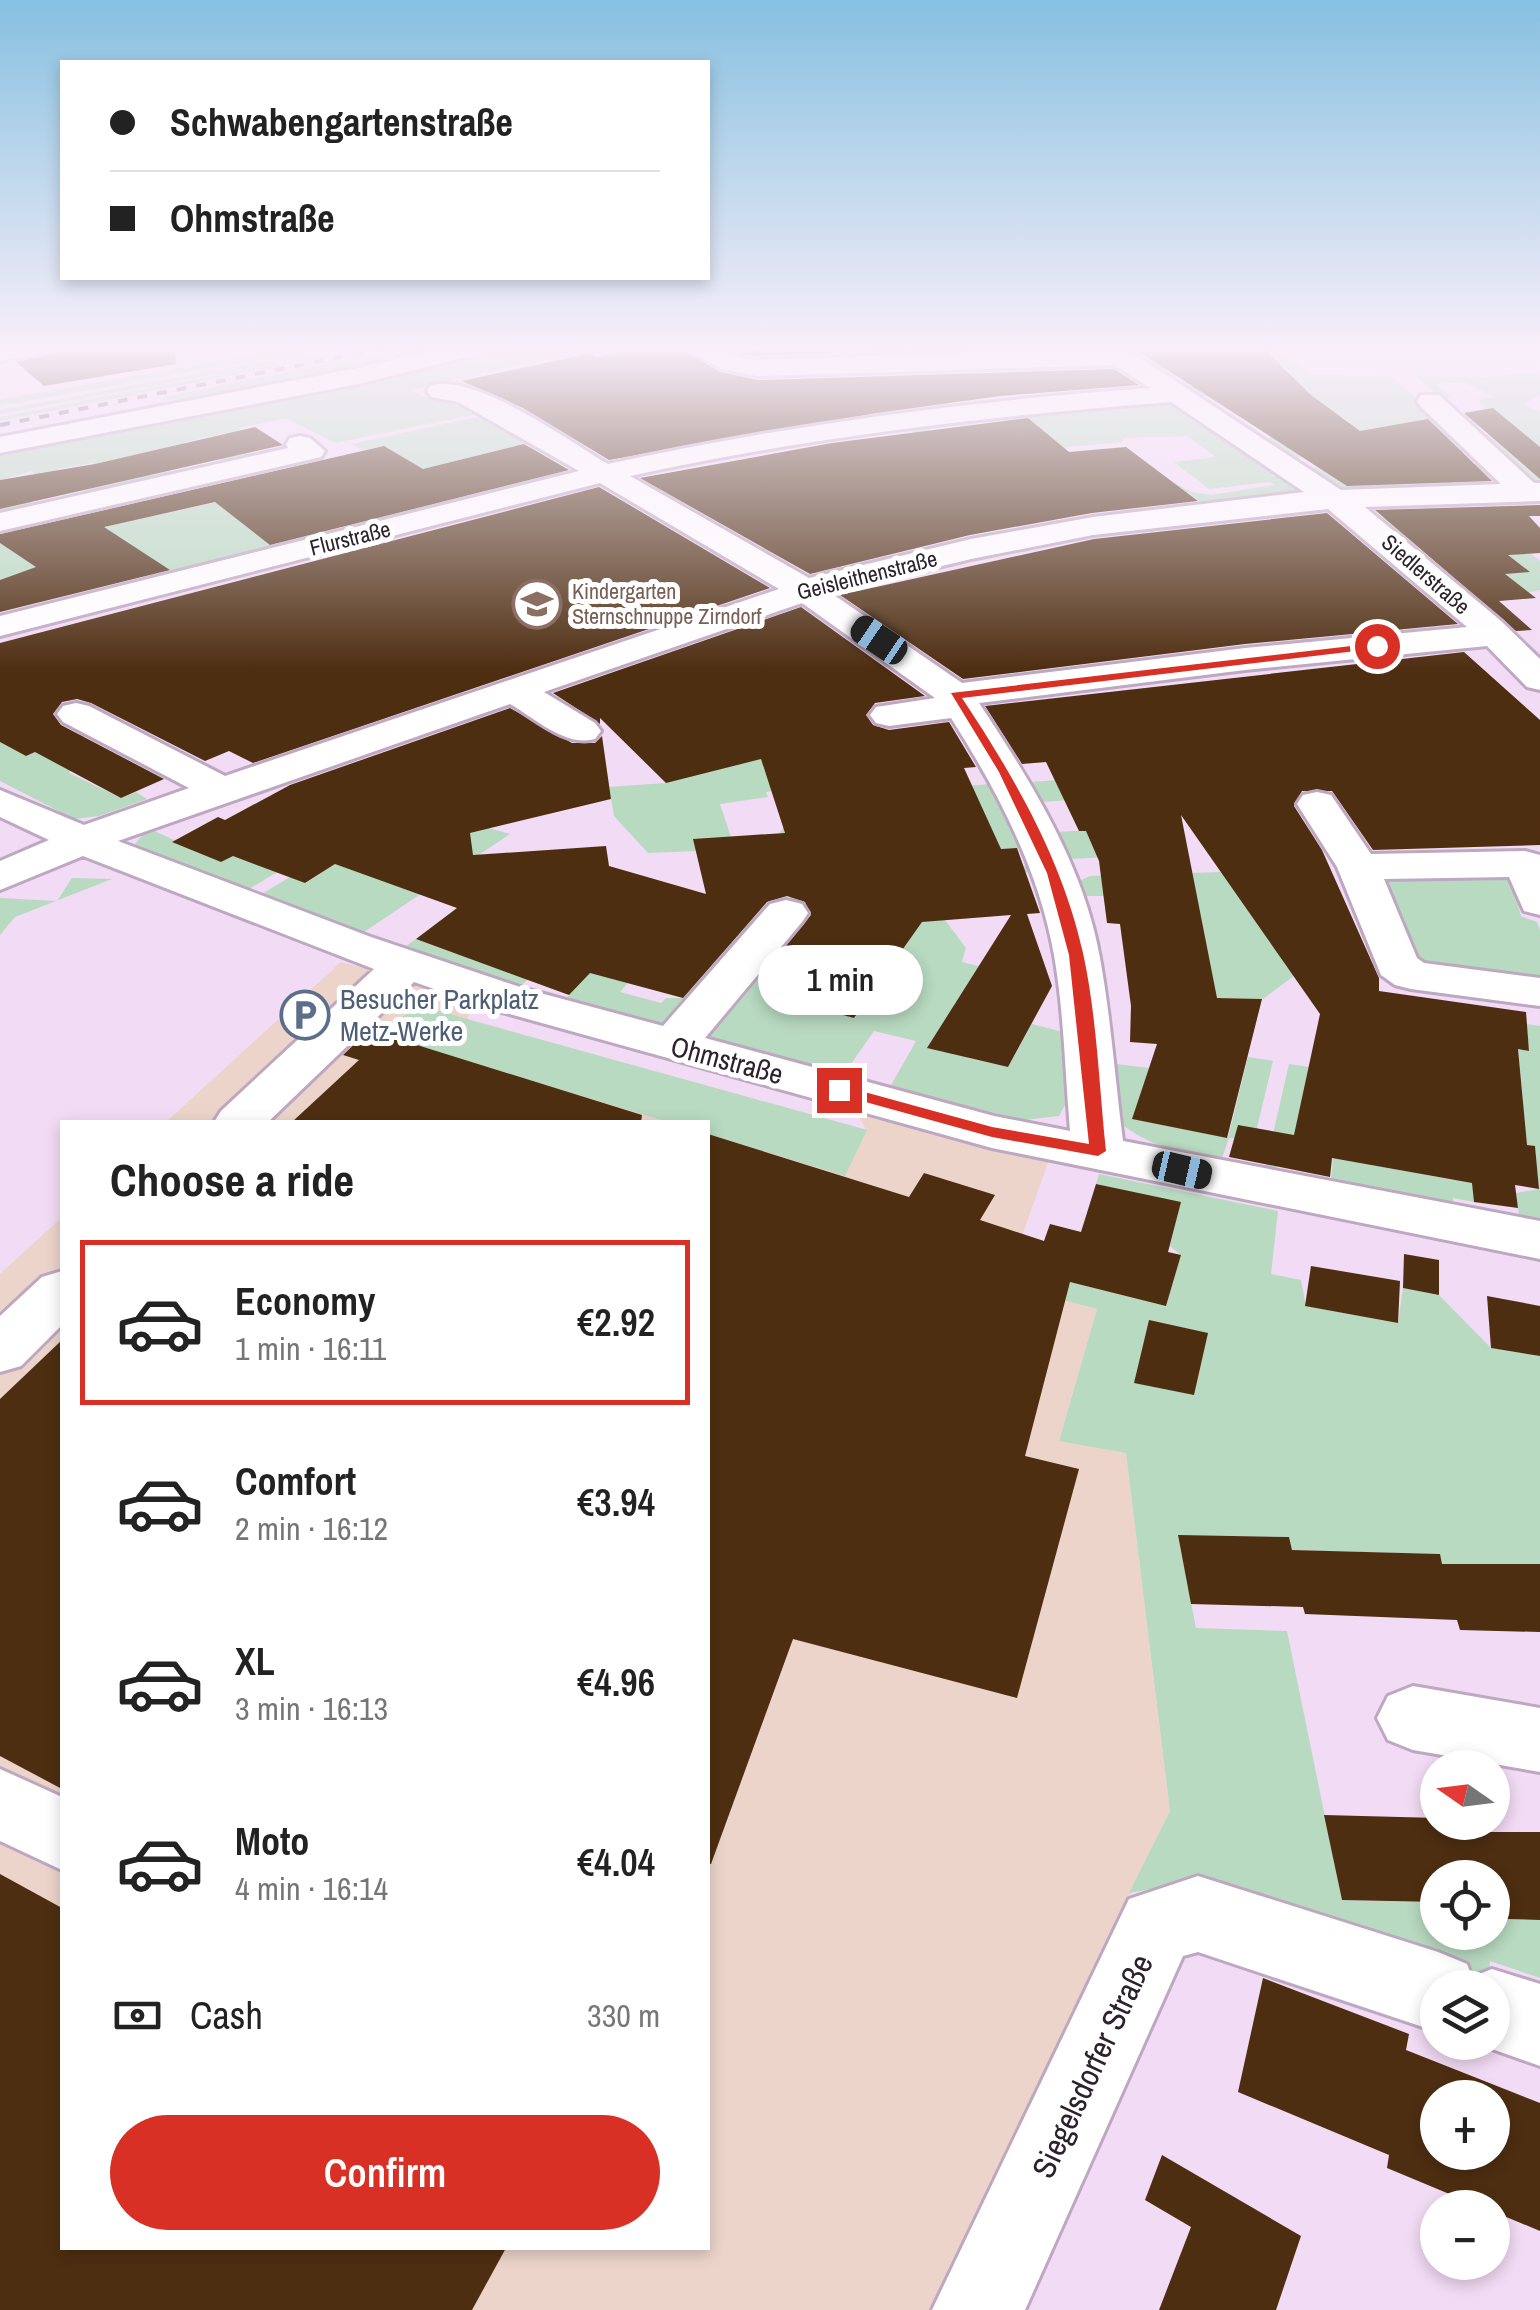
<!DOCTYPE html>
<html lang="en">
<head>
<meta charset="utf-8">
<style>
	:root { --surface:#fff; --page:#f2f2f2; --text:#222; --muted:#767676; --line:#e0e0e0; --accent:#d93025 }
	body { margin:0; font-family:"Archivo Narrow",sans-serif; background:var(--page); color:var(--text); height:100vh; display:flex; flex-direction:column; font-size:38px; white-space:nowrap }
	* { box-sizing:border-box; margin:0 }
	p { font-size:32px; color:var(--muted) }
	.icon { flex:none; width:55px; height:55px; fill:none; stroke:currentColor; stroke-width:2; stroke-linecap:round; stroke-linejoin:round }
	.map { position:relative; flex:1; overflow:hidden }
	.side { position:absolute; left:60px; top:1120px; width:650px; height:1130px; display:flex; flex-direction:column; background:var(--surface); border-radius:0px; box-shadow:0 5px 15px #0003 }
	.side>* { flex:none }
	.top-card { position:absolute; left:60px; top:60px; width:650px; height:220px; border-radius:0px; box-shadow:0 5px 15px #0003; display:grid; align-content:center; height:220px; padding:0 50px; background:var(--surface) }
	.needle { width:65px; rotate:284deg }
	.tools { position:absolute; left:1420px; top:1750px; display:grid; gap:20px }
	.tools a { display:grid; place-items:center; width:90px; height:90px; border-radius:50%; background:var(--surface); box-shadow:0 5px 15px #0003; font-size:50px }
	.end { position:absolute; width:45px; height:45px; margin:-22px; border:12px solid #d93025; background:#fff; box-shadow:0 0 0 5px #fff }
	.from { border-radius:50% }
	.bubble { position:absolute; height:70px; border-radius:35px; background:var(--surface); box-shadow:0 5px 15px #0003; font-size:32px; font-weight:600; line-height:70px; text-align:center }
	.car { position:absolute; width:30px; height:60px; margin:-30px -15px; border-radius:12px; box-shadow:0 0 8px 2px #0007; background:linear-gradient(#222 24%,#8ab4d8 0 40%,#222 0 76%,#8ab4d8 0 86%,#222 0) }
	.top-card b { display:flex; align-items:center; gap:35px; height:95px; font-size:38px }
	.top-card b+b { border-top:2px solid var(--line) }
	.top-card i { width:25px; height:25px; background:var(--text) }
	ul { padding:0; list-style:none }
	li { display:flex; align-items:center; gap:30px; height:165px; margin:0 20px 15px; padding:0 30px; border:5px solid transparent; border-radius:0px }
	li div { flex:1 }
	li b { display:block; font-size:38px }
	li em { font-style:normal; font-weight:600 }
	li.on { border-color:var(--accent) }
	li>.icon { width:90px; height:90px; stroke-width:1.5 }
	h2 { padding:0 50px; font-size:45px; line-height:120px }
	.pay { display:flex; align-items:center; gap:25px; height:110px; padding:0 50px; font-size:38px }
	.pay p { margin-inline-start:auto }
	.cta { display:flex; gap:20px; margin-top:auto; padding:20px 50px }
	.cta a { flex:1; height:115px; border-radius:60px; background:var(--accent); color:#fff; font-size:40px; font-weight:600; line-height:115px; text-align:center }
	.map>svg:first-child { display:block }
</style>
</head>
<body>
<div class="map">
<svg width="1540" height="2310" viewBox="0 0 1540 2310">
	<rect width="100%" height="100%" fill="#f2dbf5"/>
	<path fill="#ecd4ca" d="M 341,962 L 476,999 L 467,1019 L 866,1130 L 854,1107 L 1051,1154 L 1005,1284 L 1097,1309 L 1059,1440 L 1126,1453 L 1170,1811 L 932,2310 L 0,2310 L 0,1274 L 62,1217 L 62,2248 L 708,2248 L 708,1122 L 166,1122 Z"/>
	<path fill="#b8dac0" d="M 297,347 L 327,347 L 0,406 L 0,400 Z
		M 344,347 L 377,347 L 0,421 L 0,417 L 331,353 L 0,414 L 0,410 Z
		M 412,347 L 466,347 L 353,371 L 165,401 L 168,400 L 165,397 Z
		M 524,347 L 597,347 L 411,390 C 436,407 457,394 482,413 L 335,443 L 286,418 L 238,428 L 261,447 L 232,467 L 207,449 L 237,441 L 225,433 L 185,442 L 153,474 L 170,471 L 178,478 L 90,496 L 81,490 L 102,470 L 93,463 L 58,469 L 31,502 L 38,508 L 0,517 L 0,493 L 44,483 L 32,471 L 0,480 L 0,456 L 370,382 Z
		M 1219,347 L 1274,347 L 1314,375 L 1391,376 L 1436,418 L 1403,424 L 1415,434 L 1447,430 L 1470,452 L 1441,452 L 1465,464 L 1481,464 L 1495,483 L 1420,487 L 1390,470 L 1407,488 L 1334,489 L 1302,469 L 1322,467 L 1304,457 L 1286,459 L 1257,439 L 1355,428 L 1343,417 L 1324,417 L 1208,396 L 1195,398 L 1171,382 L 1271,371 L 1294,374 L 1273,359 L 1153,371 L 1128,354 Z
		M 1540,372 L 1540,396 L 1523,404 L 1540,412 L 1540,482 L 1525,478 L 1480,436 L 1521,433 L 1505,418 L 1478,419 L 1483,425 L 1469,426 L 1458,415 L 1488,415 L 1478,399 L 1495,397 L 1464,382 L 1436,384 L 1451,396 L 1443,401 L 1416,376 L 1486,377 Z
		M 1170,401 L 1278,474 L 1264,477 L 1280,475 L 1297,489 L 1277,496 L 1203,504 L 1189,493 L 1119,500 L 1164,478 L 1192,492 L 1211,495 L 1275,485 L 1270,482 L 1209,489 L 1174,462 L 1216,457 L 1187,436 L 1122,438 L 1123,442 L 948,458 L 902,424 L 917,424 L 938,433 L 1008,424 L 998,416 L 1009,412 L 1025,426 L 1034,424 L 1020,411 Z
		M 486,415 L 531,438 L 522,445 L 568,469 L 568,474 L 495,492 L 483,485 L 461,493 L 470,500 L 356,529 L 348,524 L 310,530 L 321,538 L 149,580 L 137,570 L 0,581 L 0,543 L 133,516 L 159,515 L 406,460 L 384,446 L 362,450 L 352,444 Z
		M 1394,508 L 1409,521 L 1480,512 L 1540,561 L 1540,590 L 1475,604 L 1453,585 L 1474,583 L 1513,553 L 1486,532 L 1399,539 L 1377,519 L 1384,518 L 1378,512 Z
		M 816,656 L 763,766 L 772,791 L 766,792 L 768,797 L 720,804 L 731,837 L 696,851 L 648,853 L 614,816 L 609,787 L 666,783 Z
		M 89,730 L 111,741 L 103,744 L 87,736 L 49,752 L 74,767 L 69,773 L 121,798 L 136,792 L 147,799 L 99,816 L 74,819 L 0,781 L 0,742 L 26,756 Z
		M 1111,776 L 1172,815 L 1133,856 L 1067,859 L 1055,832 L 1154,827 L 1083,799 L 1041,802 L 1031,782 Z
		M 991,784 L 1021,848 L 1001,849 L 1010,867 L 1030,866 L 1033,872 L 1006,873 L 945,920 L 966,948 L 962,962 L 979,966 L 954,1005 L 968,1058 L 1008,1067 L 1032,1024 L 1063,1032 L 1070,1096 L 1059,1116 L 1024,1120 L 890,1087 L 916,1041 L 874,1031 L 844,1074 L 687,1032 L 739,973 L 813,992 L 804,1005 L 855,1018 L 899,955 L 845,929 L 791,915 L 790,873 L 779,833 L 786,825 L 853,795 Z
		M 457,819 L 510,834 L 364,932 L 262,894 L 290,877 L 306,883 L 335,864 L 309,853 L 249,889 L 147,853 L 135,844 L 148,828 L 221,862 L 261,839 Z
		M 1514,869 L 1530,902 L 1516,898 L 1521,916 L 1537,922 L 1540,930 L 1540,986 L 1410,968 L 1378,873 Z
		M 1256,871 L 1283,961 L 1288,969 L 1306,967 L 1263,999 L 1210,998 L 1201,915 L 1143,913 L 1135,896 L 1081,896 L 1077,882 L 1090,876 Z
		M 72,878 L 112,879 L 15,917 L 0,935 L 0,898 L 57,901 Z
		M 751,918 L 765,922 L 695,1011 L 677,1007 L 661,1024 L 566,999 L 600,957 L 641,968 L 620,992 L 661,1003 L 666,998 L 682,998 Z
		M 580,927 L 521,986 L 406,946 L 416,939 L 499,969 Z
		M 416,1004 L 467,1019 L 867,1130 L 845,1176 L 708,1134 L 708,1122 L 668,1122 L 384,1036 Z
		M 1508,1021 L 1540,1026 L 1540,1219 L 1519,1216 L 1516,1193 L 1539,1189 L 1535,1146 L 1473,1186 L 1474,1202 L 1453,1198 L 1453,1205 L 1331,1181 L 1334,1143 L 1282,1133 L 1277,1167 L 1265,1169 L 1289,1064 L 1309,1067 L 1376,1135 L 1373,1165 L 1453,1180 L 1455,1104 L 1523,1100 L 1518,1049 L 1529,1050 L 1527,1031 L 1508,1027 Z
		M 1248,1057 L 1273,1061 L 1254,1140 L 1229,1138 L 1221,1161 C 1185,1154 1154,1148 1124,1126 L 1116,1064 L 1149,1068 L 1133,1119 L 1228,1138 Z
		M 1099,1174 L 1278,1211 L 1271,1274 L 1301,1280 L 1306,1306 L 1398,1323 L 1403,1288 L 1439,1295 L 1491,1348 L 1540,1356 L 1540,1564 L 1442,1564 L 1439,1554 L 1292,1550 L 1289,1537 L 1178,1536 L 1196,1628 L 1287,1631 L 1342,1900 L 1437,1902 L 1438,1932 L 1492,1932 L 1493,1903 L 1502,1903 L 1507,1919 L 1540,1920 L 1540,1978 L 1490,1961 L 1488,1987 L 1198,1895 L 1162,1887 L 1129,1893 L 1170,1811 L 1126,1453 L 1059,1441 L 1097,1309 L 1005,1285 L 1032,1273 L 1166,1305 L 1181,1255 L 1170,1246 L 1180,1204 L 1096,1184 Z"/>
	<path fill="#4e2e11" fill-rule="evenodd" d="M 84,346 L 175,346 L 176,364 L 44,386 L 16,362 Z
		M 656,346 L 677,346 L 720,372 L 758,380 L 1114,369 L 1139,385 L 1000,396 L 877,413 L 609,460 L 523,408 L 462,381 L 591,353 L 596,357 Z
		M 780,346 L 1011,346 L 758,356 L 738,353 Z
		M 1130,346 L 1261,346 L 1311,395 L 1360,431 L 1428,419 L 1492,481 L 1347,486 Z
		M 1493,408 L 1540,447 L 1540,479 L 1464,413 Z
		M 1028,418 L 1069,452 L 1126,447 L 1198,501 L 1092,513 L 970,535 L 810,574 L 640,478 L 832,443 Z
		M 255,427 L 283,445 L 0,509 L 0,480 L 95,464 Z
		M 524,444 L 569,470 L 270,545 L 215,502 L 104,527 L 170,570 L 0,612 L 0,580 L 36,567 L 0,543 L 0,534 L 384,446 L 423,469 Z
		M 599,487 L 770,588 L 253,763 L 229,751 L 205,761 L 91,703 L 77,699 L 62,702 L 53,714 L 61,725 L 164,779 L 121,798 L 35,752 L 26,756 L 0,742 L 0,643 Z
		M 1540,505 L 1540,516 L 1529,516 L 1540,528 L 1540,553 L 1508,555 L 1530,572 L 1505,574 L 1536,598 L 1499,601 L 1532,630 L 1516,631 L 1375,510 Z
		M 1327,513 L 1458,624 L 1245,644 L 963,679 L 840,595 L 1094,539 Z
		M 801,607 L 925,696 L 875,703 L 866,715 L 873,725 L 889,730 L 949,722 L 976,767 L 964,768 L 1001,849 L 1017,848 L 1040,913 L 1027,914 L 1052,986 L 1008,1067 L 927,1048 L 1011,915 L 922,922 L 854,1018 L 803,1004 L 812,993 L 759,979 L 811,915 L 805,902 L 787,896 L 767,902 L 683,998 L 590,973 L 569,995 L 416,939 L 457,908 L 335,864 L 305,883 L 233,856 L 221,862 L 172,842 L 218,817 L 225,820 L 290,785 L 510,708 L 572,743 L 595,743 L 602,736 L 611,799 L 470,833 L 473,855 L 606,846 L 609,866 L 706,894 L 693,839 L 785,833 L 761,759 L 666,783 L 600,718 L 600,724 L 553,693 Z
		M 1464,652 L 1540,720 L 1540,845 L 1373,850 L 1332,791 L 1302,791 L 1294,806 L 1322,850 L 1379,978 L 1379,991 L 1526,1012 L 1529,1051 L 1518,1049 L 1527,1145 L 1535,1146 L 1539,1189 L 1515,1185 L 1518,1208 L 1474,1202 L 1472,1183 L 1332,1158 L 1330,1177 L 1229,1157 L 1238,1125 L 1294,1135 L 1320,1014 L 1181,815 L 1217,998 L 1262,999 L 1227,1138 L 1132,1119 L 1157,1044 L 1130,1042 L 1131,1006 L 1120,924 L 1107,923 L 1099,861 L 1086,831 L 1079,831 L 1046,762 L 1022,764 L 985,706 Z
		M 369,1030 L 642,1115 L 641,1122 L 292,1122 L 359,1060 L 343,1055 Z
		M 708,1134 L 909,1197 L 924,1173 L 995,1195 L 980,1220 L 1044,1241 L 1050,1224 L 1081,1232 L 1096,1184 L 1181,1202 L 1168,1252 L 1181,1255 L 1166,1306 L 1070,1282 L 1025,1456 L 1079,1469 L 1017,1698 L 793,1639 L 711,1864 L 708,1864 Z
		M 1404,1254 L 1439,1260 L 1439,1295 L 1403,1288 Z
		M 1311,1266 L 1400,1281 L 1398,1323 L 1305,1306 Z
		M 1487,1296 L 1540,1306 L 1540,1356 L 1491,1348 Z
		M 1149,1320 L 1208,1333 L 1194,1395 L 1134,1383 Z
		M 62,1340 L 62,1789 L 0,1756 L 0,1399 Z
		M 1178,1535 L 1289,1537 L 1292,1550 L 1440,1554 L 1442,1564 L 1540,1564 L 1540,1632 L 1460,1630 L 1457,1620 L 1305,1614 L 1303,1607 L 1191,1604 Z
		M 1324,1815 L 1438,1818 L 1438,1822 L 1481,1822 L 1484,1832 L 1540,1832 L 1540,1920 L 1507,1919 L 1502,1903 L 1492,1903 L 1492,1878 L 1438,1878 L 1438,1902 L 1342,1900 Z
		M 0,1874 L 62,1908 L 62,2248 L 506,2248 L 472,2310 L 0,2310 Z
		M 1263,1978 L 1409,2034 L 1406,2050 L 1540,2103 L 1540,2231 L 1492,2211 L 1492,2208 L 1483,2208 L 1387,2168 L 1389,2155 L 1238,2092 ZM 1438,2098 L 1492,2098 L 1492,2152 L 1438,2152 Z
		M 1162,2155 L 1301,2236 L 1276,2310 L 1159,2310 L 1191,2227 L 1145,2200 Z"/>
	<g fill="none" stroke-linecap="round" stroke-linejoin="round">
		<g stroke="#bea8c1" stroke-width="6">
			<path id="minor" d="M 0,346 L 54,346 L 51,351 L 0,361 Z
				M 450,346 L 495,346 L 492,351 L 358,384 L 0,453 L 0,437 L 358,368 Z
				M 682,346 L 715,346 L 737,357 L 758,360 L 1122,346 L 1341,490 L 1501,484 L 1421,407 L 1417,401 L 1421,395 L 1439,395 L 1534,483 L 1540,483 L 1540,501 L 1365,507 L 1501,621 L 1540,659 L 1540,690 L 1527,687 L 1487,646 L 1245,670 L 979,703 C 1030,780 1084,865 1100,958 C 1111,1018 1115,1080 1123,1141 L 1540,1221 L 1540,1259 L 992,1148 L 495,1010 L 414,982 L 268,1122 L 214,1122 L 221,1111 L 374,969 L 83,856 L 0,890 L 0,861 L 49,840 L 0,817 L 0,790 L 84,825 L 189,788 L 63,722 L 57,714 L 63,706 L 76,703 L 89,706 L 225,776 L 779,589 L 600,483 L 0,636 L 0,616 L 579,471 L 458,402 L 431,397 L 427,391 L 431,385 C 477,374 567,440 608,464 C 787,425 967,401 1150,388 L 1115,365 L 758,376 L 722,369 ZM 1171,402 L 1304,492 L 1093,517 L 971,539 L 809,578 L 630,476 C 809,437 988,416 1171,402 ZM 1328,509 L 1467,627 L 1245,648 L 962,683 L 831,593 L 971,559 L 1093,535 ZM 802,603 L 935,698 L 876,707 L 870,715 L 876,723 L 889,726 L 951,718 C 997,790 1039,870 1054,955 C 1064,1012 1065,1073 1070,1131 L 994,1116 L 705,1038 L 802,922 L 808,913 L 802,904 L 786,900 L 770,904 L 663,1026 L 529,990 L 371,937 L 118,841 L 510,704 C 536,719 565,747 595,739 L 601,731 L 595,723 L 544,692 Z
				M 300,436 L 310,438 L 325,451 L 321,457 L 0,531 L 0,513 L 288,448 L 286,444 L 290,438 Z
				M 1317,792 L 1331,795 L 1371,854 L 1525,851 L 1540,855 L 1540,915 L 1524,911 L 1509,877 L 1384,879 L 1417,958 L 1424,963 L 1540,978 L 1540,1006 L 1411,989 L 1395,985 L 1381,975 L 1337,867 L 1297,804 L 1303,795 Z
				M 62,1271 L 62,1325 L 21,1366 L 0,1372 L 0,1316 L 42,1277 Z
				M 1413,1686 L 1540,1708 L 1540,1772 L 1413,1750 L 1388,1740 L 1377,1718 L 1388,1696 Z
				M 0,1769 L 62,1797 L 62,1870 L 0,1841 Z
				M 1198,1876 L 1438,1952 L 1467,1964 L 1472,1977 L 1492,1969 L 1540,1984 L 1540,2066 L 1472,2042 L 1492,2042 L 1492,1988 L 1438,1988 L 1438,2032 L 1198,1952 L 1183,1956 L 1025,2310 L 932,2310 L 1129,1899 Z"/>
		</g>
		<use href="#minor" fill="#fff" fill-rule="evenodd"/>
		<path stroke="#796a7b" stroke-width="4" stroke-dasharray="10 10" stroke-linecap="butt" d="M 0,425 L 396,346"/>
	</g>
	<linearGradient id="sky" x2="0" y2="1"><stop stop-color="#86c0e0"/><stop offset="0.52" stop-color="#f9effa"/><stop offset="1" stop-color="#f9effa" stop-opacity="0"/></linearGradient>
	<rect width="1540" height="670" fill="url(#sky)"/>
	<path fill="#d93025" d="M 1377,643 L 1381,648 L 962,698 C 1015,778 1062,859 1083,953 C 1097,1017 1099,1086 1106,1151 L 1098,1156 L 992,1137 L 833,1093 L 833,1087 L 839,1085 L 992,1127 L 1089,1144 L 1069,955 L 1047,873 L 999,772 L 951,693 Z"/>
	<defs>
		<g id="school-ring" transform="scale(2.5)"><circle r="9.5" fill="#fff" stroke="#8d6e63" stroke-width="1.5"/><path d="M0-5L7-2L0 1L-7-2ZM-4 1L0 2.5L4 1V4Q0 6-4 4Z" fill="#8d6e63"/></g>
		<g id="parking-ring" transform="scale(2.5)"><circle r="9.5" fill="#fff" stroke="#5c6f8a" stroke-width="1.5"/><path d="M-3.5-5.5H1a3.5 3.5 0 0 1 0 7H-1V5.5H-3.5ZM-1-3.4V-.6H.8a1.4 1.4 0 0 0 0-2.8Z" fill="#5c6f8a"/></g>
	</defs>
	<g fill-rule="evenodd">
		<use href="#school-ring" x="537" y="604"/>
		<use href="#parking-ring" x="305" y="1015"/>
	</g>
	<g text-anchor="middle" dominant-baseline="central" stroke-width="10" stroke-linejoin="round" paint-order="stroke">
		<g font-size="22" fill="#2b222c" stroke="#fff">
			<text transform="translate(350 538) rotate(-14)">Flurstraße</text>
			<text transform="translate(1426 574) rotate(41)">Siedlerstraße</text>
			<text transform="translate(867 575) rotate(-14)">Geisleithenstraße</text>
		</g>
		<g font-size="22" fill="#785e54" stroke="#fff" text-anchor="start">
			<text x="572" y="591">Kindergarten<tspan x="572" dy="25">Sternschnuppe Zirndorf</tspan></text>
		</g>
		<g font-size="28" fill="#4e5e75" stroke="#fff" text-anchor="start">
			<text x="340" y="999">Besucher Parkplatz<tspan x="340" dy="32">Metz-Werke</tspan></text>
		</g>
		<g font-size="28" fill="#2b222c" stroke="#fff">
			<text transform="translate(727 1060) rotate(15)">Ohmstraße</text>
		</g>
		<g font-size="32" fill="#2b222c" stroke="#fff">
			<text transform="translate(1092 2066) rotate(-65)">Siegelsdorfer Straße</text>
		</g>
	</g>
</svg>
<div class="tools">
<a><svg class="needle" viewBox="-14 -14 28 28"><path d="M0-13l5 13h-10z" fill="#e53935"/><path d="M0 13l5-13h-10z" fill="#767676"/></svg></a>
<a><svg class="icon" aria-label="locate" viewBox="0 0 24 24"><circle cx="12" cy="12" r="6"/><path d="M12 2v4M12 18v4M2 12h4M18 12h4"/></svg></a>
<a><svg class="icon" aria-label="layers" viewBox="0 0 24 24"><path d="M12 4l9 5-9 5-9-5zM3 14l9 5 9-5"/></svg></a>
<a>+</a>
<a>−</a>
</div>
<i class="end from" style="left:1377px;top:646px"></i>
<i class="end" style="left:839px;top:1090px"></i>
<div class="bubble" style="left:758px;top:945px;width:165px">1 min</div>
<i class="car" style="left:879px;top:640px;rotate:304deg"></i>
<i class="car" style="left:1182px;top:1170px;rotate:103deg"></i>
<div class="top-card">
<b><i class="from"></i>Schwabengartenstraße</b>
<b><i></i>Ohmstraße</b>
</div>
<section class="side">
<h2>Choose a ride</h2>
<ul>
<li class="on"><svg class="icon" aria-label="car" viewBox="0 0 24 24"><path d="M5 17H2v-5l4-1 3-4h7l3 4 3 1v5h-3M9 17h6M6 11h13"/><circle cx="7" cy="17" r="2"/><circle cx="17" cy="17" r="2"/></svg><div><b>Economy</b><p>1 min · 16:11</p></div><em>€2.92</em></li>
<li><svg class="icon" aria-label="car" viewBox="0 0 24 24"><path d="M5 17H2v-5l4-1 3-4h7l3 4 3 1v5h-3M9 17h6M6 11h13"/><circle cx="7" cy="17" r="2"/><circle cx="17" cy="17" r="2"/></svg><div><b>Comfort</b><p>2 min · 16:12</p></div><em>€3.94</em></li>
<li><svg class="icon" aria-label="car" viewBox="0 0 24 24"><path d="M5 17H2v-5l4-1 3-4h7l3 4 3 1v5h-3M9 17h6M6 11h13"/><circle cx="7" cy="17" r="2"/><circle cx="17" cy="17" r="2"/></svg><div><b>XL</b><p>3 min · 16:13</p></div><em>€4.96</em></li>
<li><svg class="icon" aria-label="car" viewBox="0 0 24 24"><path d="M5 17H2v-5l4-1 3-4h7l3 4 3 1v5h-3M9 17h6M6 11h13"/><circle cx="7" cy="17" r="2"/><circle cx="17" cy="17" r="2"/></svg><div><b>Moto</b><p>4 min · 16:14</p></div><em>€4.04</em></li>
</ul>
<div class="pay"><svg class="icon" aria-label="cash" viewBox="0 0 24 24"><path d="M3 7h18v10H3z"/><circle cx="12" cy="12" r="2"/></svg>Cash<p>330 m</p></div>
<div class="cta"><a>Confirm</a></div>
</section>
</div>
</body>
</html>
